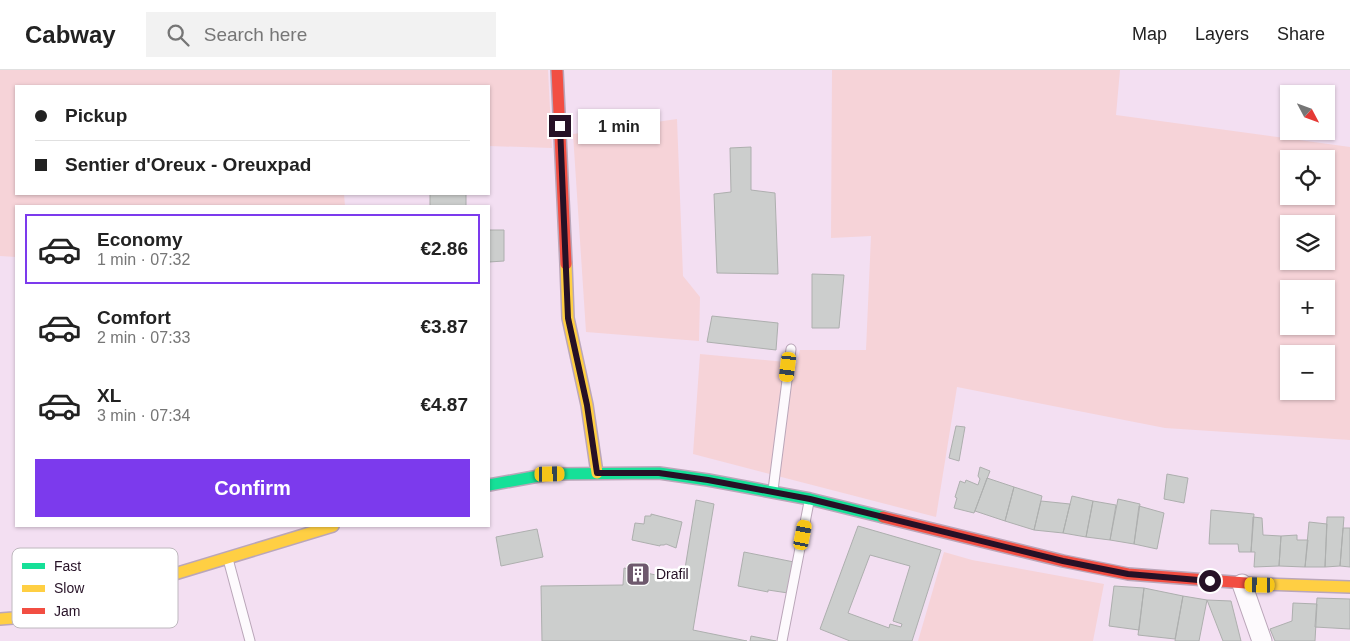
<!DOCTYPE html>
<html lang="en">
<head>
<meta charset="utf-8">
<style>
	:root { --surface:#fff; --page:#f2f2f2; --text:#222; --muted:#767676; --line:#e0e0e0; --accent:#7c3aed }
	body { margin:0; font-family:Arial,sans-serif; background:var(--page); color:var(--text); height:100vh; display:flex; flex-direction:column; font-size:19px; white-space:nowrap }
	* { box-sizing:border-box; margin:0 }
	p { font-size:16px; color:var(--muted) }
	.icon { flex:none; width:28px; height:28px; fill:none; stroke:currentColor; stroke-width:2; stroke-linecap:round; stroke-linejoin:round }
	.map { position:relative; flex:1; overflow:hidden }
	.side { position:absolute; left:15px; top:135px; width:475px; height:322px; display:flex; flex-direction:column; background:var(--surface); border-radius:0px; box-shadow:0 1px 4px #0004 }
	.side>* { flex:none }
	.top-card { position:absolute; left:15px; top:15px; width:475px; height:110px; border-radius:0px; box-shadow:0 1px 4px #0004; display:grid; align-content:center; height:110px; padding:0 20px; background:var(--surface) }
	.needle { width:32px; rotate:131deg }
	.buttons { position:absolute; left:1280px; top:15px; display:grid; gap:10px }
	.buttons a { display:grid; place-items:center; width:55px; height:55px; border-radius:0px; background:var(--surface); box-shadow:0 1px 4px #0004; font-size:25px }
	.end { position:absolute; width:22px; height:22px; margin:-11px; border:6px solid #261126; background:#fff; box-shadow:0 0 0 2px #fff }
	.from { border-radius:50% }
	.bubble { position:absolute; height:35px; border-radius:0px; background:var(--surface); box-shadow:0 1px 4px #0004; font-size:16px; font-weight:600; line-height:35px; text-align:center }
	.car { position:absolute; width:15px; height:30px; margin:-15px -8px; border-radius:6px; box-shadow:0 0 4px 1px #0007; background:linear-gradient(#f5c518 24%,#345 0 40%,#f5c518 0 76%,#345 0 86%,#f5c518 0) }
	.top-card b { display:flex; align-items:center; gap:18px; height:48px; font-size:19px }
	.top-card b+b { border-top:1px solid var(--line) }
	.top-card i { width:12px; height:12px; background:var(--text) }
	ul { padding:9px 0 0; list-style:none }
	li { display:flex; align-items:center; gap:15px; height:70px; margin:0 10px 8px; padding:0 10px; border:2px solid transparent; border-radius:0px }
	li div { flex:1 }
	li b { display:block; font-size:19px }
	li em { font-style:normal; font-weight:600 }
	li.active { border-color:var(--accent) }
	li>.icon { width:45px; height:45px; stroke-width:1.5 }
	.cta { display:flex; gap:10px; margin-top:auto; padding:10px 20px }
	.cta a { flex:1; height:58px; border-radius:0px; background:var(--accent); color:#fff; font-size:20px; font-weight:600; line-height:58px; text-align:center }
	header { display:flex; align-items:center; gap:30px; box-sizing:border-box; height:70px; padding:0 25px; background:var(--surface); border-bottom:1px solid var(--line) }
	header strong { font-size:24px }
	nav { display:flex; gap:28px; margin-inline-start:auto; font-size:18px }
	.search { width:350px; height:45px; background:var(--page); display:flex; align-items:center; gap:12px; box-sizing:border-box; padding:0 18px; border-radius:0px; color:var(--muted); font-size:19px }
	.map>svg:first-child { display:block }
</style>
</head>
<body>
<header>
<strong>Cabway</strong>
<div class="search"><svg class="icon" aria-label="search" viewBox="0 0 24 24"><circle cx="10" cy="10" r="6"/><path d="M15 15l6 6"/></svg>Search here</div>
<nav><a>Map</a><a>Layers</a><a>Share</a></nav>
</header>
<div class="map">
<svg width="1350" height="571" viewBox="0 0 1350 571">
	<rect width="100%" height="100%" fill="#f3dff2"/>
	<path fill="#f6d3d8" fill-rule="evenodd" d="M 0,0 L 548,0 L 552,78 L 489,76 L 489,16 L 16,16 L 16,124 L 344,124 L 345,136 L 16,136 L 16,187 L 0,186 Z
		M 832,0 L 1120,0 L 1116,45 L 1350,77 L 1350,370 L 1165,358 L 957,317 L 936,447 L 693,384 L 700,284 L 797,293 L 800,280 L 866,280 L 871,166 L 831,168 ZM 1289,89 L 1326,89 L 1326,126 L 1289,126 ZM 1289,154 L 1326,154 L 1326,191 L 1289,191 ZM 1289,219 L 1326,219 L 1326,256 L 1289,256 ZM 1289,284 L 1326,284 L 1326,321 L 1289,321 Z
		M 677,49 L 683,206 L 700,227 L 699,271 L 586,262 L 573,64 Z
		M 944,482 L 972,490 L 1104,514 L 1093,571 L 918,571 Z"/>
	<path fill="#cccecd" stroke="#adafae" fill-rule="evenodd" d="M 751,77 L 751,120 L 775,123 L 778,204 L 717,203 L 714,124 L 731,122 L 730,78 Z
		M 430,124 L 466,124 L 466,136 L 430,136 Z
		M 489,160 L 504,160 L 504,191 L 489,192 Z
		M 812,204 L 844,205 L 839,258 L 812,258 Z
		M 712,246 L 778,253 L 776,280 L 707,272 Z
		M 956,356 L 965,357 L 959,391 L 949,388 Z
		M 980,397 L 990,401 L 974,443 L 954,438 L 957,428 L 955,427 L 960,411 L 965,413 L 966,410 L 978,415 L 980,409 L 978,406 Z
		M 1167,404 L 1188,408 L 1184,433 L 1164,429 Z
		M 987,408 L 1014,417 L 1005,451 L 975,441 Z
		M 1014,417 L 1042,426 L 1034,460 L 1005,451 Z
		M 1072,426 L 1093,431 L 1086,467 L 1063,463 Z
		M 1118,429 L 1140,434 L 1134,474 L 1110,470 Z
		M 696,430 L 714,434 L 693,560 L 747,571 L 542,571 L 541,516 L 623,515 L 624,498 L 683,511 Z
		M 1041,431 L 1070,434 L 1063,463 L 1034,460 Z
		M 1093,431 L 1116,435 L 1110,470 L 1086,467 Z
		M 1139,436 L 1164,443 L 1157,479 L 1134,474 Z
		M 1211,440 L 1254,444 L 1251,482 L 1239,482 L 1238,474 L 1209,474 Z
		M 651,444 L 682,452 L 676,478 L 666,474 L 664,475 L 660,475 L 660,476 L 632,470 L 635,453 L 644,454 L 645,446 L 651,446 Z
		M 1253,447 L 1262,448 L 1263,465 L 1281,466 L 1279,496 L 1254,497 L 1255,482 L 1251,482 Z
		M 1327,447 L 1344,447 L 1340,496 L 1325,497 Z
		M 1309,452 L 1327,454 L 1325,497 L 1305,497 Z
		M 858,456 L 941,480 L 912,571 L 850,571 L 820,559 ZM 870,485 L 910,496 L 893,551 L 902,554 L 901,557 L 890,554 L 889,558 L 848,543 Z
		M 1343,458 L 1350,458 L 1350,497 L 1340,496 Z
		M 537,459 L 543,487 L 501,496 L 496,467 Z
		M 1297,465 L 1297,470 L 1308,470 L 1305,497 L 1279,496 L 1281,466 Z
		M 744,482 L 794,492 L 788,523 L 768,520 L 768,522 L 738,516 Z
		M 1114,516 L 1144,518 L 1139,560 L 1109,556 Z
		M 1144,518 L 1183,526 L 1175,569 L 1138,565 Z
		M 1183,526 L 1207,530 L 1199,571 L 1175,571 Z
		M 1317,528 L 1350,529 L 1350,559 L 1315,557 Z
		M 1207,530 L 1231,531 L 1241,571 L 1223,571 Z
		M 1293,533 L 1317,534 L 1315,571 L 1275,571 L 1270,559 L 1292,551 Z
		M 751,566 L 776,571 L 750,571 Z"/>
	<g fill="none" stroke-linecap="round" stroke-linejoin="round">
		<g stroke="#baa6b9" stroke-width="11">
			<path id="lane" d="M 773,420 L 791,279
				M 228,489 L 250,571
				M 782,571 L 809,432"/>
		</g>
		<g stroke="#baa6b9" stroke-width="21">
			<path id="street" d="M 1242,514 L 1262,571"/>
		</g>
		<g stroke="#baa6b9" stroke-width="14">
			<path id="fast" d="M 489,415 L 550,404 L 659,403 L 708,410 L 810,429 L 883,447"/>
		</g>
		<g stroke="#baa6b9" stroke-width="14">
			<path id="slow" d="M 566,194 L 568,248 L 587,335 L 597,403
				M 1259,514 L 1350,517
				M 0,549 L 13,548 L 92,529 L 333,456"/>
		</g>
		<g stroke="#baa6b9" stroke-width="14">
			<path id="jam" d="M 557,0 L 566,194
				M 883,447 L 1063,491 L 1128,504 L 1259,514"/>
		</g>
		<use href="#lane" stroke="#fdfafd" stroke-width="9"/>
		<use href="#street" stroke="#fdfafd" stroke-width="19"/>
		<use href="#fast" stroke="#16e098" stroke-width="11"/>
		<use href="#slow" stroke="#ffcf43" stroke-width="11"/>
		<use href="#jam" stroke="#f24e42" stroke-width="11"/>
	</g>
	<g fill="none" stroke-linecap="round" stroke-linejoin="round">
		<path stroke="#261126" stroke-width="6" d="M 560,56 L 568,248 L 587,335 L 597,403 L 659,403 L 708,410 L 810,429 L 1063,491 L 1128,504 L 1210,511"/>
	</g>
	<defs>
		<g id="building-square" transform="scale(1.25)"><rect x="-9" y="-9" width="18" height="18" rx="4" fill="#6e596d" stroke="#fff"/><path d="M-4-6H4V6H1V3H-1V6H-4ZM-2.5-4.3h1.7v1.8h-1.7ZM.8-4.3h1.7v1.8H.8ZM-2.5-1h1.7V.8h-1.7ZM.8-1h1.7V.8H.8Z" fill="#fff"/></g>
	</defs>
	<g fill-rule="evenodd">
		<use href="#building-square" x="638" y="504"/>
	</g>
	<g text-anchor="middle" dominant-baseline="central" stroke-width="5" stroke-linejoin="round" paint-order="stroke">
		<g font-size="14" fill="#261126" stroke="#fff" text-anchor="start">
			<text x="656" y="504">Drafil</text>
		</g>
	</g>
	<rect x="12" y="478" width="166" height="80" rx="8" fill="#fff" stroke="#beb8be" stroke-width="1"/>
	<rect x="22" y="493" width="23" height="6" fill="#16e098"/>
	<rect x="22" y="515" width="23" height="7" fill="#ffcf43"/>
	<rect x="22" y="538" width="23" height="6" fill="#f24e42"/>
	<g font-size="14" fill="#261126">
		<text x="54" y="501">Fast</text>
		<text x="54" y="523">Slow</text>
		<text x="54" y="546">Jam</text>
	</g>
</svg>
<div class="buttons">
<a><svg class="needle" viewBox="-14 -14 28 28"><path d="M0-13l5 13h-10z" fill="#e53935"/><path d="M0 13l5-13h-10z" fill="#767676"/></svg></a>
<a><svg class="icon" aria-label="locate" viewBox="0 0 24 24"><circle cx="12" cy="12" r="6"/><path d="M12 2v4M12 18v4M2 12h4M18 12h4"/></svg></a>
<a><svg class="icon" aria-label="layers" viewBox="0 0 24 24"><path d="M12 4l9 5-9 5-9-5zM3 14l9 5 9-5"/></svg></a>
<a>+</a>
<a>−</a>
</div>
<i class="end from" style="left:1210px;top:511px"></i>
<i class="end" style="left:560px;top:56px"></i>
<div class="bubble" style="left:578px;top:39px;width:82px">1 min</div>
<i class="car" style="left:788px;top:297px;rotate:187deg"></i>
<i class="car" style="left:550px;top:404px;rotate:89deg"></i>
<i class="car" style="left:803px;top:465px;rotate:11deg"></i>
<i class="car" style="left:1260px;top:515px;rotate:271deg"></i>
<div class="top-card">
<b><i class="from"></i>Pickup</b>
<b><i></i>Sentier d'Oreux - Oreuxpad</b>
</div>
<section class="side">
<ul>
<li class="active"><svg class="icon" aria-label="car" viewBox="0 0 24 24"><path d="M5 17H2v-5l4-1 3-4h7l3 4 3 1v5h-3M9 17h6M6 11h13"/><circle cx="7" cy="17" r="2"/><circle cx="17" cy="17" r="2"/></svg><div><b>Economy</b><p>1 min · 07:32</p></div><em>€2.86</em></li>
<li><svg class="icon" aria-label="car" viewBox="0 0 24 24"><path d="M5 17H2v-5l4-1 3-4h7l3 4 3 1v5h-3M9 17h6M6 11h13"/><circle cx="7" cy="17" r="2"/><circle cx="17" cy="17" r="2"/></svg><div><b>Comfort</b><p>2 min · 07:33</p></div><em>€3.87</em></li>
<li><svg class="icon" aria-label="car" viewBox="0 0 24 24"><path d="M5 17H2v-5l4-1 3-4h7l3 4 3 1v5h-3M9 17h6M6 11h13"/><circle cx="7" cy="17" r="2"/><circle cx="17" cy="17" r="2"/></svg><div><b>XL</b><p>3 min · 07:34</p></div><em>€4.87</em></li>
</ul>
<div class="cta"><a>Confirm</a></div>
</section>
</div>
</body>
</html>
